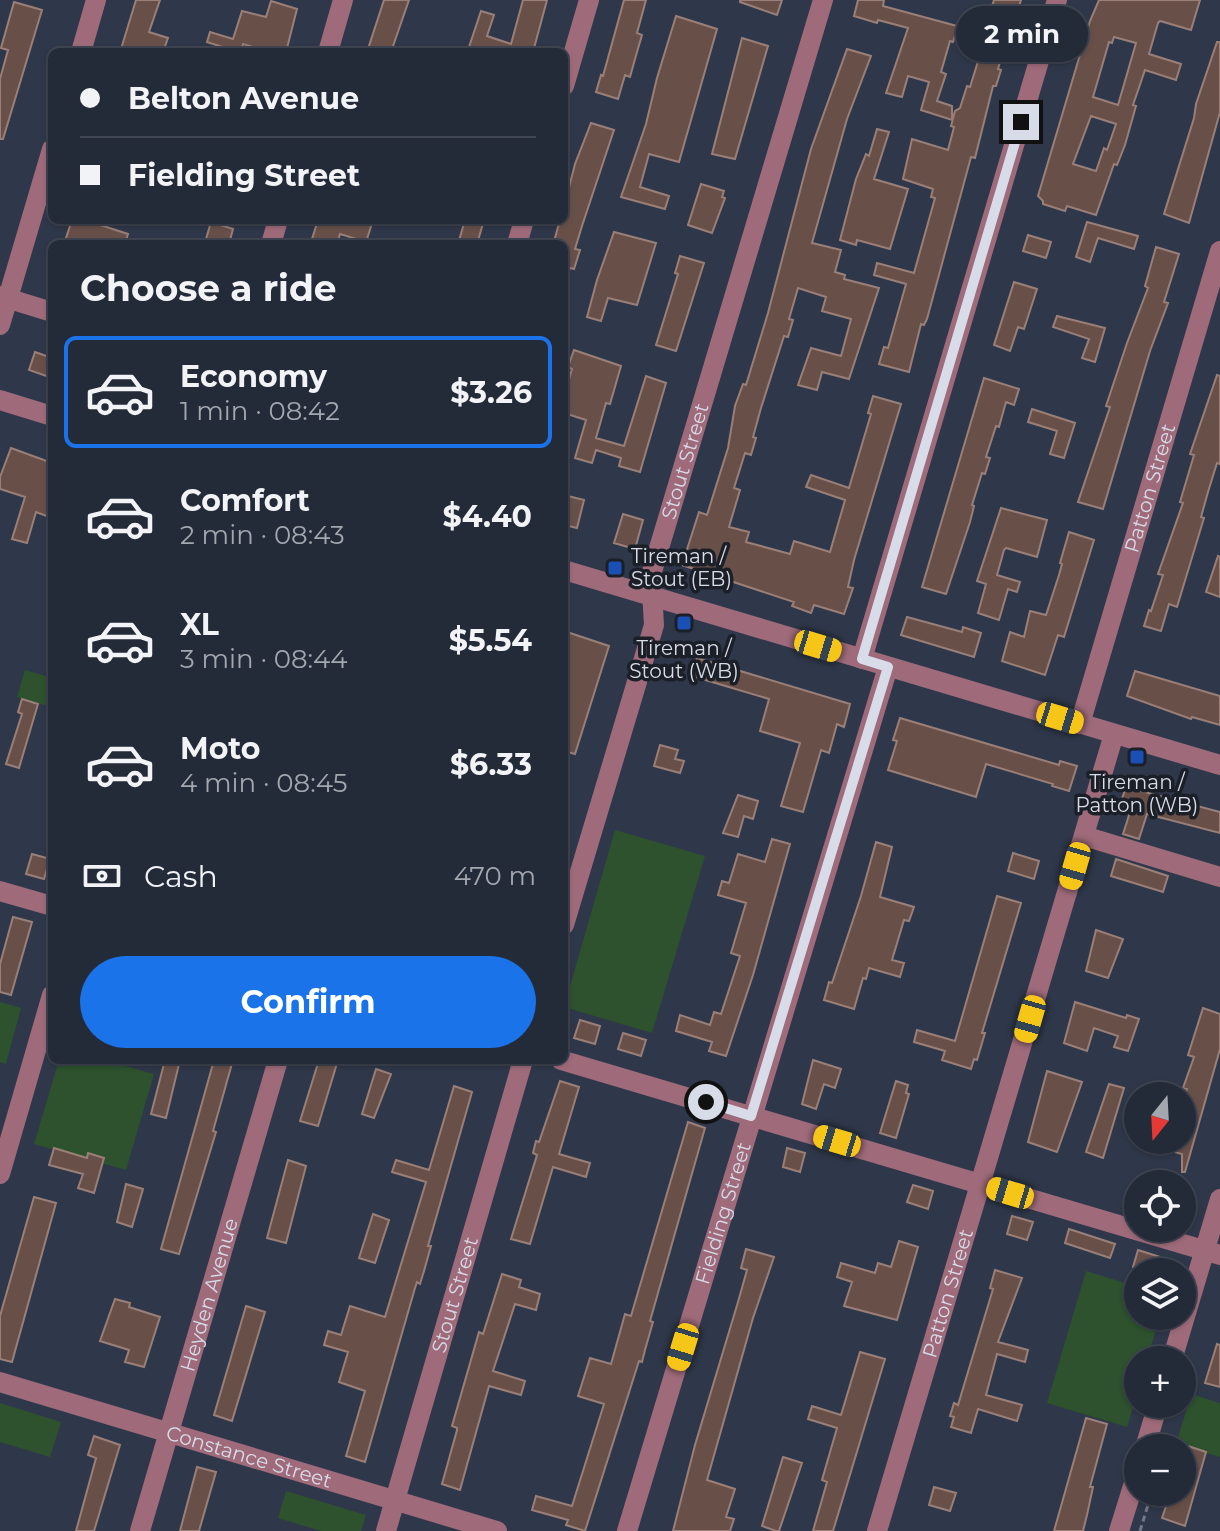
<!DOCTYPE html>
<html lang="en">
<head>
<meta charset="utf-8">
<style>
	:root { --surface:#232a38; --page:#2b3240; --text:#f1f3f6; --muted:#a3a7ae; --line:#404653; --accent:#1a73e8 }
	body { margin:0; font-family:Montserrat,sans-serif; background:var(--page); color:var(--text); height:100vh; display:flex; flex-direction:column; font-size:30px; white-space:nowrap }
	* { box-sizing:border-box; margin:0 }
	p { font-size:26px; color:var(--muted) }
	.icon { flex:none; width:44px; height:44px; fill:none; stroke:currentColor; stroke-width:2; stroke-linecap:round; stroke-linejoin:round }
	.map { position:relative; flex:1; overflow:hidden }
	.drawer { position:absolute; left:48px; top:240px; width:520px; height:824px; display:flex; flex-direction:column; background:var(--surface); border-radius:12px; box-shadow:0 2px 6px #0004,0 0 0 2px var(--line) }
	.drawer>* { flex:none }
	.guide { position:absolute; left:48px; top:48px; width:520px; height:176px; border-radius:12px; box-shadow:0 2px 6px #0004,0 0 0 2px var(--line); display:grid; align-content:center; height:176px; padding:0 32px; background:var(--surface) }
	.needle { width:52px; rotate:198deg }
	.buttons { position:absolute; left:1124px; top:1082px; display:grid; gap:16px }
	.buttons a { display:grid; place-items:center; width:72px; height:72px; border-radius:50%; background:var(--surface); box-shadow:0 2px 6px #0004,0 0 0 2px var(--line); font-size:40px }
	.end { position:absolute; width:36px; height:36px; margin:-18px; border:10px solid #d7dce8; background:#111; box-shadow:0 0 0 4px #111 }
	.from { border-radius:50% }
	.bubble { position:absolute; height:56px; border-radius:28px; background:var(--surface); box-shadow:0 2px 6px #0004,0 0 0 2px var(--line); font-size:26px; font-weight:700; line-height:56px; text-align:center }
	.car { position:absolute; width:24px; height:48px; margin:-24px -12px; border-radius:10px; box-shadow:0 0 6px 2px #0007; background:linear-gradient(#f5c518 24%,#345 0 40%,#f5c518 0 76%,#345 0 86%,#f5c518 0) }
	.guide b { display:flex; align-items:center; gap:28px; height:76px; font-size:30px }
	.guide b+b { border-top:2px solid var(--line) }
	.guide i { width:20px; height:20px; background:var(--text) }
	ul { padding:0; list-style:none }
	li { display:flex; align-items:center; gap:24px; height:112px; margin:0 16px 12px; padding:0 16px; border:4px solid transparent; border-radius:12px }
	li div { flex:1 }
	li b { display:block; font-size:30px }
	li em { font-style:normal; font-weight:700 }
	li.selected { border-color:var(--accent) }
	li>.icon { width:72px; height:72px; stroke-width:1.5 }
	h2 { padding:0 32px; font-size:36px; line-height:96px }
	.pay { display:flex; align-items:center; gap:20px; height:88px; padding:0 32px; font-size:30px }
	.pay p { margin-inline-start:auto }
	.button { display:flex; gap:16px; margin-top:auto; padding:16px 32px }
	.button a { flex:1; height:92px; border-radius:48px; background:var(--accent); color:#fff; font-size:32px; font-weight:700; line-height:92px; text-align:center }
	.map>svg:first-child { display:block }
</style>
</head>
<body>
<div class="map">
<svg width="1220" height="1531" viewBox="0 0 1220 1531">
	<rect width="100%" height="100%" fill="#2f384a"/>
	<path fill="#2d522d" d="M 25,670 L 52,678 L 52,707 L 17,697 Z
		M 615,830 L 705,856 L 652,1033 L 564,1007 Z
		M 0,1002 L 21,1008 L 6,1064 L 0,1062 Z
		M 59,1060 L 103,1060 L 154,1074 L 126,1170 L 34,1144 Z
		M 1086,1271 L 1138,1287 L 1138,1316 L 1160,1316 L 1147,1360 L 1138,1360 L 1138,1391 L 1127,1427 L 1047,1403 Z
		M 1191,1394 L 1220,1403 L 1220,1457 L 1176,1444 Z
		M 0,1403 L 61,1422 L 50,1457 L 0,1442 Z
		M 286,1491 L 366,1515 L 361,1531 L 321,1531 L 278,1518 Z"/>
	<path fill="#685049" stroke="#997f78" stroke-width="2" fill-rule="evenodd" d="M 136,0 L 160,0 L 149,32 L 168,38 L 163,52 L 130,52 L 121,49 Z
		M 384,0 L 409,0 L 391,52 L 368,49 Z
		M 523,0 L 547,0 L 533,52 L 485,52 L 469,47 L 481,11 L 494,15 L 487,36 L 511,44 Z
		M 624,0 L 646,0 L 637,33 L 642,35 L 635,59 L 630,77 L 625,75 L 618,99 L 596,92 L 601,75 L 603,76 Z
		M 740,0 L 782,0 L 777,15 L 740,2 Z
		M 858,0 L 884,0 L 883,6 L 957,26 L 956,33 L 953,42 L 950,41 L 941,72 L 946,74 L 937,101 L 952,106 L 952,120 L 921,110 L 929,82 L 908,76 L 902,97 L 886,93 L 908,28 L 878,20 L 877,23 L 854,16 Z
		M 994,0 L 1021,0 L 1009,38 L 1007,37 L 998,69 L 1001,70 L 996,86 L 993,86 L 975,158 L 971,157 L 927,319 L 924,325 L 921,324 L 909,372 L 879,364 L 884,347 L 888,348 L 906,284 L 874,275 L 877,263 L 914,273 L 935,198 L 931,197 L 933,189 L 903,179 L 912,139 L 948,150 L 954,127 L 951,126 L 955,111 L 960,108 L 967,86 L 970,87 L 980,55 L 976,54 Z
		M 1099,0 L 1200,0 L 1191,30 L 1160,21 L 1158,23 L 1149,54 L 1181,64 L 1176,80 L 1145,70 L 1133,105 L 1136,106 L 1125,145 L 1117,165 L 1114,164 L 1096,215 L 1067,206 L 1065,211 L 1043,204 L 1043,201 L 1038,196 L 1090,21 ZM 1114,37 L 1136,43 L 1118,105 L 1093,97 L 1109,42 L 1112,43 ZM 1091,116 L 1116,124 L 1107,150 L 1104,148 L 1096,171 L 1073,164 Z
		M 271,1 L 297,9 L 286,52 L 271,52 L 243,44 L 241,52 L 238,52 L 207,42 L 210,32 L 233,39 L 242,11 L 266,17 Z
		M 14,2 L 42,10 L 3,139 L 0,139 L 0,79 L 8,50 L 1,48 Z
		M 676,16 L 717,29 L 679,162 L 649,154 L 640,187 L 669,196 L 665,209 L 621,197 L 646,124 L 657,78 Z
		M 742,38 L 768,46 L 735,159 L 712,154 Z
		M 1217,42 L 1220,42 L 1220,112 L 1189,223 L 1164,214 L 1194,118 L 1196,104 Z
		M 847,49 L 871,56 L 847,119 L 812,243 L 841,250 L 835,272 L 845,275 L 844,279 L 879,288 L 849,379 L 822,372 L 817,390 L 798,385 L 811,348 L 841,356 L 851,319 L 822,311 L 826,297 L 798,288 L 789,319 L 793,320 L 788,337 L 784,336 L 761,408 L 753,437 L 756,438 L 751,455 L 745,453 L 734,488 L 740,490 L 729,527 L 749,532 L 746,542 L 790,554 L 794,541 L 830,552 L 845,500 L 806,487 L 811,475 L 849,488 L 871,414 L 868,413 L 873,396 L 901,404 L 854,560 L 848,587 L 853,588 L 844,614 L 814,605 L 811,613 L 792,606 L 794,602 L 682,565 L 699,512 L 707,515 L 728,448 L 735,406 L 743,384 L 746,385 L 768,313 L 811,149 Z
		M 591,123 L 614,130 L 582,226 L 575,249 L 580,250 L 574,269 L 570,268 L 567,276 L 564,276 L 564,244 L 555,244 L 555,238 L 560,220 L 564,220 L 564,207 L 575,164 Z
		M 877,129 L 889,132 L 874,179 L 908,189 L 890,249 L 857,240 L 856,245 L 840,240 L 856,179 L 866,154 L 869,156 Z
		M 701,184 L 724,191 L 722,197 L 725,198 L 712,233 L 688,225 Z
		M 72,220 L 85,220 L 128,234 L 125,244 L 64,244 Z
		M 318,220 L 373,220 L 366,242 L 340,234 L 337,244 L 312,239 Z
		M 465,220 L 484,220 L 477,244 L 458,244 Z
		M 211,222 L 233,229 L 229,244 L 206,239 Z
		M 1087,222 L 1138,236 L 1134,249 L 1098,238 L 1090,262 L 1076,257 Z
		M 614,232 L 656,243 L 637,305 L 608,298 L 601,321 L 587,317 L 597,280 Z
		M 1028,235 L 1051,242 L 1046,258 L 1023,251 Z
		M 1156,247 L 1179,254 L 1164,302 L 1168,303 L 1150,351 L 1103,509 L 1078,502 L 1110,407 L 1106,406 L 1127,343 L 1148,288 L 1145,286 Z
		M 680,256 L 704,263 L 676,351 L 656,345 L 678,274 L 675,273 Z
		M 1014,282 L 1037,289 L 1024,329 L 1018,327 L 1010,351 L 994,345 Z
		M 1057,316 L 1105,328 L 1095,362 L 1082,358 L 1089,339 L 1053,327 Z
		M 574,350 L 621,366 L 610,404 L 606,403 L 596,438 L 624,446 L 646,376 L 666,383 L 640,472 L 619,466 L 621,458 L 596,450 L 592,463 L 575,458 L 586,420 L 564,413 L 564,397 L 572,369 L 568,367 Z
		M 35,352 L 52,358 L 49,377 L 29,370 Z
		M 1217,375 L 1220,376 L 1220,464 L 1217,463 L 1208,492 L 1201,517 L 1204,518 L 1177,607 L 1169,604 L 1161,631 L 1144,626 L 1149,610 L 1151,611 L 1163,575 L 1158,574 L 1183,503 L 1180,502 L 1194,455 L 1190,454 Z
		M 984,378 L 1019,389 L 1014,405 L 1006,402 L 999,427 L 996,426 L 986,457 L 990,458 L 985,474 L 982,473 L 972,505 L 974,506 L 970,522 L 946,594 L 922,587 Z
		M 1032,409 L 1075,423 L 1064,458 L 1050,454 L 1057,431 L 1028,422 Z
		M 11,448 L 52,463 L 52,518 L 36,512 L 27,543 L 12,539 L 25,497 L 0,489 L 0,477 Z
		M 564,495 L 584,500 L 577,528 L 564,525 Z
		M 1001,508 L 1047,520 L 1037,557 L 1006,548 L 1004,550 L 997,575 L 1020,582 L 1017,592 L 1008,589 L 999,620 L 978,613 L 986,584 L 977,581 Z
		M 623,514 L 643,520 L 635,549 L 614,543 Z
		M 1069,532 L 1094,540 L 1064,637 L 1058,635 L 1045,675 L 1002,661 L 1010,632 L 1024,637 L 1030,611 L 1046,615 L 1059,575 L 1062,564 L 1060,563 Z
		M 1218,556 L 1220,557 L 1220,597 L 1206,592 Z
		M 907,617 L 962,632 L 963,627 L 981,633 L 974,657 L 901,635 Z
		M 564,631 L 609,646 L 575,754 L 564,751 Z
		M 697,658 L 850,704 L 844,727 L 837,724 L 829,753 L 821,750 L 803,812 L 781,806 L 800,743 L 760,731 L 769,699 L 692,676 Z
		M 1135,671 L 1220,696 L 1220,725 L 1192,717 L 1191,719 L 1127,696 Z
		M 22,699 L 38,704 L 19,768 L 6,764 L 22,714 L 18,712 Z
		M 900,718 L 1059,765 L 1060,761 L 1077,766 L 1069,791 L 1052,786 L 1053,784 L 986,764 L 976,797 L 888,770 L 897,741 L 893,740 Z
		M 660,745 L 678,750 L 675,759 L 684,761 L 680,773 L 654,766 Z
		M 1126,787 L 1220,812 L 1220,833 L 1147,814 L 1139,839 L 1123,834 L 1130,812 L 1119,808 Z
		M 738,795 L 758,801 L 753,819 L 744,816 L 738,837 L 723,833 Z
		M 772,839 L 790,844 L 753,975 L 726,1056 L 709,1051 L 712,1042 L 676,1031 L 680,1015 L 710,1025 L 714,1012 L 721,1014 L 740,956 L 731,953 L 746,903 L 718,895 L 722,881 L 729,883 L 738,854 L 765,862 Z
		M 876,842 L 892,847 L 880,897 L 914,907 L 909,921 L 904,920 L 892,960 L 904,963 L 900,977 L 869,968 L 866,979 L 863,978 L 854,1009 L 824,1000 L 829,982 L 832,983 L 861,896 Z
		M 1013,853 L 1039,861 L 1034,879 L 1008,871 Z
		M 32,854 L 50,859 L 44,879 L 26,874 Z
		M 1116,859 L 1168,876 L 1163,892 L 1111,876 Z
		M 997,896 L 1021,903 L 982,1033 L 985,1033 L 977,1060 L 974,1059 L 971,1069 L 942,1060 L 945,1051 L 914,1042 L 917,1030 L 955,1041 Z
		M 13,917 L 32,922 L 11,995 L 0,992 L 0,964 Z
		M 1096,930 L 1123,939 L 1108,978 L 1086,971 Z
		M 1075,1002 L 1126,1018 L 1127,1015 L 1139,1019 L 1128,1051 L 1114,1047 L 1118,1036 L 1094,1028 L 1087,1051 L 1064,1043 Z
		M 1203,1008 L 1220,1014 L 1220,1049 L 1185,1172 L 1182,1172 L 1182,1154 L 1144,1144 L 1145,1140 L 1182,1140 L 1182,1103 L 1187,1089 L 1183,1088 L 1194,1057 L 1188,1055 Z
		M 580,1020 L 600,1026 L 595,1044 L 574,1038 Z
		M 623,1033 L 646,1040 L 641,1056 L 618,1049 Z
		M 165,1060 L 180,1060 L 166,1118 L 151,1114 Z
		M 214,1060 L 233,1060 L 213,1131 L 216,1132 L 179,1254 L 161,1249 Z
		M 319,1060 L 338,1060 L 318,1126 L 300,1121 Z
		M 813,1060 L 841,1069 L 835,1088 L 824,1084 L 816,1109 L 802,1104 Z
		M 376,1069 L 391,1074 L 374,1118 L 362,1114 Z
		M 1047,1071 L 1082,1082 L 1057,1152 L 1028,1142 Z
		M 560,1081 L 579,1087 L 559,1154 L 590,1163 L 586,1177 L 553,1167 L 530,1244 L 511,1239 L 537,1155 L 533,1153 L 536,1141 L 539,1142 Z
		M 896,1081 L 908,1085 L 906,1093 L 909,1094 L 896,1138 L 880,1133 Z
		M 1109,1084 L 1124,1088 L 1103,1158 L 1086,1152 Z
		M 454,1086 L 472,1092 L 428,1246 L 431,1246 L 424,1271 L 420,1284 L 417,1282 L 415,1288 L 365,1462 L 346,1456 L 365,1391 L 339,1382 L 348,1352 L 324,1345 L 328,1331 L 341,1335 L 350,1306 L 385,1317 L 426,1182 L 392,1172 L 396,1160 L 429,1170 Z
		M 688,1122 L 705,1128 L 650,1321 L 653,1322 L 645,1350 L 642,1362 L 639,1361 L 585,1531 L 566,1525 L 568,1520 L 532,1510 L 536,1496 L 572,1506 L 604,1404 L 578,1396 L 590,1358 L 611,1364 L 625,1314 L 631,1316 Z
		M 54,1148 L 87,1158 L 88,1153 L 104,1158 L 94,1193 L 78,1188 L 83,1174 L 49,1165 Z
		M 787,1148 L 805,1153 L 800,1172 L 783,1167 Z
		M 288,1160 L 306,1166 L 286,1243 L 267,1238 Z
		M 126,1184 L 143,1189 L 132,1227 L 117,1222 Z
		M 913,1185 L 933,1191 L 928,1209 L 907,1202 Z
		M 34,1197 L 56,1203 L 12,1362 L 0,1359 L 0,1316 Z
		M 373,1214 L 389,1220 L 375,1263 L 359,1258 Z
		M 1012,1216 L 1033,1222 L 1027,1240 L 1007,1234 Z
		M 1069,1229 L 1115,1244 L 1110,1258 L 1065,1243 Z
		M 899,1241 L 918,1247 L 897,1320 L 844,1306 L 852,1282 L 837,1277 L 841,1263 L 875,1273 L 878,1263 L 891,1267 Z
		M 746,1249 L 774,1257 L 753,1318 L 707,1480 L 735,1489 L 726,1517 L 734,1519 L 730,1531 L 673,1531 L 695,1445 L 738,1302 L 747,1270 L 741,1268 Z
		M 1138,1250 L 1160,1257 L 1156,1272 L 1133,1267 Z
		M 995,1270 L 1022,1278 L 998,1342 L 1028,1350 L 1025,1362 L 997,1354 L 986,1395 L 1022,1405 L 1017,1421 L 978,1409 L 971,1433 L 951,1427 L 954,1417 L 950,1416 L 954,1403 L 958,1405 L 993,1289 L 990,1288 Z
		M 502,1274 L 521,1280 L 519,1287 L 540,1294 L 536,1310 L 515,1304 L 493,1371 L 525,1381 L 521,1395 L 489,1386 L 460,1490 L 442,1484 L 457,1430 L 457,1428 L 452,1426 L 479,1332 L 483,1334 Z
		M 115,1299 L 130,1303 L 129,1307 L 160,1317 L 144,1367 L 125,1362 L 129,1350 L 100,1341 Z
		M 246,1306 L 265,1312 L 232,1421 L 214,1415 Z
		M 1217,1344 L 1220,1345 L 1220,1387 L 1205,1383 Z
		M 860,1352 L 885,1359 L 833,1531 L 813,1531 L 827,1482 L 822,1480 L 837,1428 L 808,1419 L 812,1406 L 841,1415 Z
		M 1086,1418 L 1107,1424 L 1090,1487 L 1093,1487 L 1087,1515 L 1083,1531 L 1054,1531 Z
		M 94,1436 L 120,1445 L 94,1531 L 76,1531 L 96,1458 L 88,1455 Z
		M 1185,1445 L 1206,1452 L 1185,1526 L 1162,1518 L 1171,1492 L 1182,1492 L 1182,1456 Z
		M 783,1457 L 802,1463 L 779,1531 L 776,1531 L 762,1526 Z
		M 197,1467 L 216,1472 L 199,1531 L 180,1531 Z
		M 934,1487 L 956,1493 L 950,1511 L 929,1505 Z"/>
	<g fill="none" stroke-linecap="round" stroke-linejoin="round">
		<path stroke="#717988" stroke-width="3" stroke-dasharray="6 4" stroke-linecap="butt" d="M 1182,1389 L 1188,1370
			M 1140,1531 L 1152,1492"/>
		<g stroke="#9f6b7b" stroke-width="20">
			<path d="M 81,52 L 96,0"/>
			<path d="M 328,52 L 343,0"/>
			<path d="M 564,86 L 589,0"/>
			<path d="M 271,244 L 278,220"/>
			<path d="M 517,244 L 524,220"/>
			<path d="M 0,296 L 52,312"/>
			<path d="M 0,325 L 52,149"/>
			<path d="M 0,400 L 52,416"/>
			<path d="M 564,570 L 1220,765"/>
			<path d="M 862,659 L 1057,0"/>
			<path id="s1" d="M 1080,724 L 1220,251"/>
			<path d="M 1084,836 L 1220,877"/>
			<path d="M 0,891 L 52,906"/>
			<path id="s2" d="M 564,925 L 654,625 L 651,575 L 823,0"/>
			<path d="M 561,1060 L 1220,1255"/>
			<path d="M 0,1174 L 52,995"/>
			<path d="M 1172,1360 L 1220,1199"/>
			<path id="s3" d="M 0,1382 L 497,1531"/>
			<path d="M 1145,1448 L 1158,1404"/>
			<path id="s4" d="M 140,1531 L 278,1060"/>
			<path id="s5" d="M 386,1531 L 523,1060"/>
			<path id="s6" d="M 627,1531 L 888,667"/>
			<path id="s7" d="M 877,1531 L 1114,734"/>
			<path d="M 1119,1531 L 1138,1470"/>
		</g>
	</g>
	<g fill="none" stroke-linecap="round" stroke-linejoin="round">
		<path stroke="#d7dce8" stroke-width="10" d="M 706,1102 L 751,1116 L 888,667 L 862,659 L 1021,122"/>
	</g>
	<g fill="#1a4fb4" stroke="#1b1f27" stroke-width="3">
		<rect x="607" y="560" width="16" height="16" rx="4"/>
		<rect x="676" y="615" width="16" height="16" rx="4"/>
		<rect x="1129" y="749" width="16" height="16" rx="4"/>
	</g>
	<g text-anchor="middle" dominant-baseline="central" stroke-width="7" stroke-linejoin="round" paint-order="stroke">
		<g font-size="20" fill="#d7dce8" stroke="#1b1f27">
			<text stroke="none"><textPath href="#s2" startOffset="482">Stout Street</textPath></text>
			<text stroke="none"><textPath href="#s1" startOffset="246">Patton Street</textPath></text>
			<text stroke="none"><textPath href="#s6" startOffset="332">Fielding Street</textPath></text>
			<text stroke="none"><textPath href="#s7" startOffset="248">Patton Street</textPath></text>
			<text stroke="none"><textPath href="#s5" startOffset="246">Stout Street</textPath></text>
			<text stroke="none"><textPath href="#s4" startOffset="246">Heyden Avenue</textPath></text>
			<text stroke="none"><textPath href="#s3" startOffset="260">Constance Street</textPath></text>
		</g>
		<g font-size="20" fill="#d7dce8" stroke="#1b1f27">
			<text x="631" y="556" text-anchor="start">Tireman /<tspan x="631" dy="23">Stout (EB)</tspan></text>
			<text x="684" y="648">Tireman /<tspan x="684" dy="23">Stout (WB)</tspan></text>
			<text x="1137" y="782">Tireman /<tspan x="1137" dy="23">Patton (WB)</tspan></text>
		</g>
	</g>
</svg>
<div class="buttons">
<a><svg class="needle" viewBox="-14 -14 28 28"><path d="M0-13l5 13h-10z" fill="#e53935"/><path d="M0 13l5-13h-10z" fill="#a3a7ae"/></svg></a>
<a><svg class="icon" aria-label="locate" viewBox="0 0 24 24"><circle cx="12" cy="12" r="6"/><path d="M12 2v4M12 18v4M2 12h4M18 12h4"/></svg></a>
<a><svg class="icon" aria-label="layers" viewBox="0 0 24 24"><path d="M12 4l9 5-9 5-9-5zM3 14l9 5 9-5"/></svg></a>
<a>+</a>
<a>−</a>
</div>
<i class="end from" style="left:706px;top:1102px"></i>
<i class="end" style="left:1021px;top:122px"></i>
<div class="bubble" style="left:956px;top:6px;width:132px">2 min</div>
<i class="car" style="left:818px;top:646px;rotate:107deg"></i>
<i class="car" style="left:1060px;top:718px;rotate:107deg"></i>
<i class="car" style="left:1075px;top:866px;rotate:196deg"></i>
<i class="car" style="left:1030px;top:1019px;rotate:196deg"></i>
<i class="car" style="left:837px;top:1141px;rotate:287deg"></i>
<i class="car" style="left:1010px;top:1193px;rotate:287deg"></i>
<i class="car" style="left:683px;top:1347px;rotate:197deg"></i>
<div class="guide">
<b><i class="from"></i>Belton Avenue</b>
<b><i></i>Fielding Street</b>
</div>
<section class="drawer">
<h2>Choose a ride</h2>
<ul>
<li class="selected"><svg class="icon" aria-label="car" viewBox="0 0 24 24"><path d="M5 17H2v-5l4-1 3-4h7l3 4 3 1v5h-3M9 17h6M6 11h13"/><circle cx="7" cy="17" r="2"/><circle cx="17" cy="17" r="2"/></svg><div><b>Economy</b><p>1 min · 08:42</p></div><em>$3.26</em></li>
<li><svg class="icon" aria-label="car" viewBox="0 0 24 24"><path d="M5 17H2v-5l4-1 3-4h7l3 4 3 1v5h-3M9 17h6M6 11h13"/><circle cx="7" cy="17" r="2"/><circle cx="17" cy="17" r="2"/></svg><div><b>Comfort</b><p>2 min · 08:43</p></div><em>$4.40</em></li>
<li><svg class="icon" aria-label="car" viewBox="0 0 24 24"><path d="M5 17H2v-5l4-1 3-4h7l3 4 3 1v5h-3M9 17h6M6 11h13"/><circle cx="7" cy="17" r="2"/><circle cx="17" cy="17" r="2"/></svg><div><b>XL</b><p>3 min · 08:44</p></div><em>$5.54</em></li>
<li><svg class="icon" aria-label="car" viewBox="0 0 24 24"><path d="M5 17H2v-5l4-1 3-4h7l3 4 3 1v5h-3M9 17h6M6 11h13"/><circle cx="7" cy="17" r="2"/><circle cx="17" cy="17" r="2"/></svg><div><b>Moto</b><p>4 min · 08:45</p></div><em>$6.33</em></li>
</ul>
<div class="pay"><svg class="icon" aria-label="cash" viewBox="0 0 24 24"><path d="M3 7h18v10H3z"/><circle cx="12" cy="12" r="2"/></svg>Cash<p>470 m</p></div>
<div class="button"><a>Confirm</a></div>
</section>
</div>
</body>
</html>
